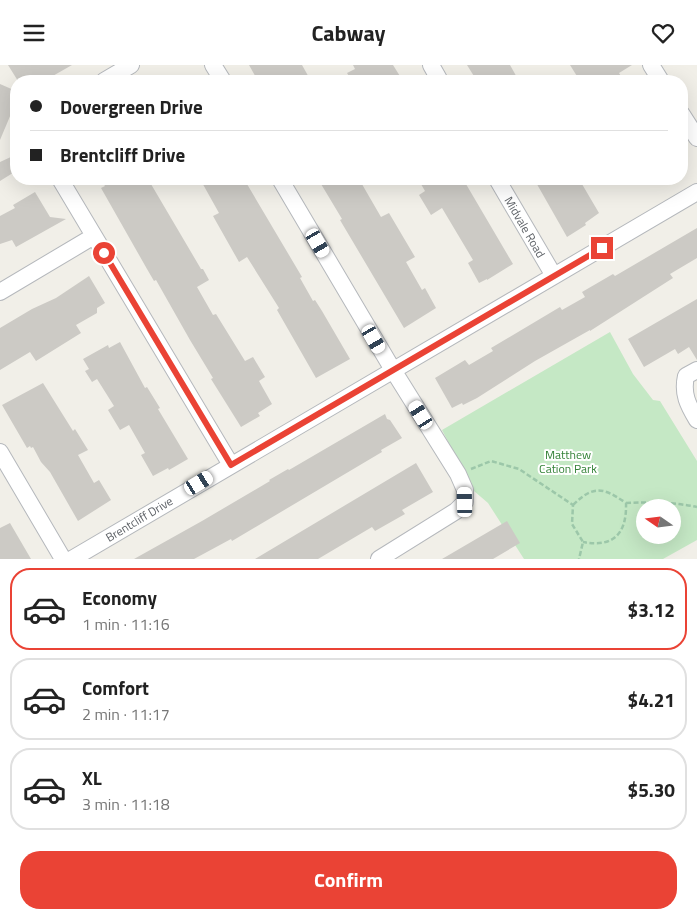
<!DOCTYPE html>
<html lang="en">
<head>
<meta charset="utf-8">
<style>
	:root { --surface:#fff; --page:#f6f6f6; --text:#222; --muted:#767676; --line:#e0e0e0; --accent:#ea4335 }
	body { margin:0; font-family:"Titillium Web",sans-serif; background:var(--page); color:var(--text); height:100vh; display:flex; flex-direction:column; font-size:19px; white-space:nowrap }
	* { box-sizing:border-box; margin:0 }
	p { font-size:16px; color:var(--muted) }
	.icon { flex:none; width:28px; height:28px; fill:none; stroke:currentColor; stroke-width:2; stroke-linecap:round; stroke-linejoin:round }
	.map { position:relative; height:494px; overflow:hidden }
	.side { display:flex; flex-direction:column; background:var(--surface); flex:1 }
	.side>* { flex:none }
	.hud { position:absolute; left:10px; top:10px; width:678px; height:110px; border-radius:20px; box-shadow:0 5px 20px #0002; display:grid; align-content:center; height:110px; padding:0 20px; background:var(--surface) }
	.needle { width:32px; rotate:284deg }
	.buttons { position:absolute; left:636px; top:434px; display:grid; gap:10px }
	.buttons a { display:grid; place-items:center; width:45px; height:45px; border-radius:50%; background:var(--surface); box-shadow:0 5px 20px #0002; font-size:25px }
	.end { position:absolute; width:22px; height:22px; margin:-11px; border:6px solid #ea4335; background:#fff; box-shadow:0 0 0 2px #fff }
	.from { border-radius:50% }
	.car { position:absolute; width:15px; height:30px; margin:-15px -8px; border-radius:6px; box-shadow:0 0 4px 1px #0007; background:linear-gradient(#fff 24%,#345 0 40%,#fff 0 76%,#345 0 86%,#fff 0) }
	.hud b { display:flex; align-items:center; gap:18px; height:48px; font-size:19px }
	.hud b+b { border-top:1px solid var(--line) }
	.hud i { width:12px; height:12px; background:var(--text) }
	ul { padding:9px 0 0; list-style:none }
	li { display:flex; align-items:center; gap:15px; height:82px; margin:0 10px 8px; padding:0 10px; border:2px solid var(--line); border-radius:20px }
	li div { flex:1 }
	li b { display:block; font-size:19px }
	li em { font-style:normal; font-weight:700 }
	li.current { border-color:var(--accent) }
	li>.icon { width:45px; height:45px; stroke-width:1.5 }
	.action { display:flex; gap:10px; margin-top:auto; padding:10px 20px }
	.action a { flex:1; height:58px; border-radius:20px; background:var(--accent); color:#fff; font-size:20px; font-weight:700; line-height:58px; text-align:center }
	header { display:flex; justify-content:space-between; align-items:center; height:65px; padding:0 20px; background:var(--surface); font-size:22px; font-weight:700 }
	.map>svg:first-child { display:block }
</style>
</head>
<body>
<header><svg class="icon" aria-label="menu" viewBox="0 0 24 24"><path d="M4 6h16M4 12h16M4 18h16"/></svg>Cabway<svg class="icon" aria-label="heart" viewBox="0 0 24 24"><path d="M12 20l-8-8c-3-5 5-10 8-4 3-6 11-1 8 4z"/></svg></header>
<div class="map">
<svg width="697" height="494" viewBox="0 0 697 494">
	<rect width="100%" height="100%" fill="#f1efe8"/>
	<path fill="#c5e8c5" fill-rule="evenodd" d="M 610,267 L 633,309 L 653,335 L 660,336 L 697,396 L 697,475 L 663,494 L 524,494 L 488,438 L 474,426 L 442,365 ZM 645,442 L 672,442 L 672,470 L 645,470 Z"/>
	<path fill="#cccac5" d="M 8,0 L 72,0 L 44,16 L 18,16 Z
		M 249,0 L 302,0 L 311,16 L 258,16 Z
		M 353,0 L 393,0 L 403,16 L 352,16 L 347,8 L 355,4 Z
		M 467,0 L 510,0 L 519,16 L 477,16 Z
		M 570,0 L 632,0 L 619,8 L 624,16 L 580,16 Z
		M 0,19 L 16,26 L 16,37 L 0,75 Z
		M 13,91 L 16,98 L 16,106 L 0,116 L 0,97 Z
		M 100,114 L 148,114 L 201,204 L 203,204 L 209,215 L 197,222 L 213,250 L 216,249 L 245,296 L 253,292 L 265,312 L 259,316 L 272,339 L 258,348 L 260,351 L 241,362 L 211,314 L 213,313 L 190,275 L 156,215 L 154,216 L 147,204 L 101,123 L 105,121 Z
		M 200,114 L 244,114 L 302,212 L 300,213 L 313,236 L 315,235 L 322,246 L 350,294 L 316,313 L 277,245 L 279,243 L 247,192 L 239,197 L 213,151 L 219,148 Z
		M 318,114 L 359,114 L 381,152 L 389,148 L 415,192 L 406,197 L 422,225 L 425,223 L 436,243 L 404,263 L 340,155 L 342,154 Z
		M 418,114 L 463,114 L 513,199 L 487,215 L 487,214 L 479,218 L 468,198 L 473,195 L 442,143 L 431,150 L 419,130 L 425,126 Z
		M 534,114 L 579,114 L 599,148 L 585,158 L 586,160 L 567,172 Z
		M 35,127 L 50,152 L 66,154 L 16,182 L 12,175 L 0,179 L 0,151 L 15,143 L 13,140 Z
		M 697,163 L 697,193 L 670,209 L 673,213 L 590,266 L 590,265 L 535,296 L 477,333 L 463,340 L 462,338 L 452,343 L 435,313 L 465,295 L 469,300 L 493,286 L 491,283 L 560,242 L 562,245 L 585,232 L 582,227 L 613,209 L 615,211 Z
		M 89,211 L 105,238 L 97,243 L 97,248 L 76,260 L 81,268 L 36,296 L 30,287 L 0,305 L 0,263 L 32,244 L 56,233 Z
		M 697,234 L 697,295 L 689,282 L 678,289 L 675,284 L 644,302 L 628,274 Z
		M 120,277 L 145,323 L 147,322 L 160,343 L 158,344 L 188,394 L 169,405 L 168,403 L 153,411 L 141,390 L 145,388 L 129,360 L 120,365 L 108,345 L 114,341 L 97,314 L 92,317 L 85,306 L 89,304 L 83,294 L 108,280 L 109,283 Z
		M 43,318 L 73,366 L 75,364 L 88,385 L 78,390 L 94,418 L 99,415 L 111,435 L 78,456 L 50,407 L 41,397 L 33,382 L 31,383 L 30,381 L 27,383 L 2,340 Z
		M 385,349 L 387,354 L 390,355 L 402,373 L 381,385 L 382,387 L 232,476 L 231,474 L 194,494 L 134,494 L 202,456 L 270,416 L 269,415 L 288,404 L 289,405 Z
		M 416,398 L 433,427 L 402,445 L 405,449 L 375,466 L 372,462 L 318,494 L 255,494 Z
		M 507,456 L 520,478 L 493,494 L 442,494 Z
		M 10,458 L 31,494 L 0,494 L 0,463 Z"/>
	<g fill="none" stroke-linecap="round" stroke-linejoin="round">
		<g stroke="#b5b8bc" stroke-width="18">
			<path id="street" d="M 213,0 L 223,16
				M 431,0 L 440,16
				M 651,0 L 661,16
				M 104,16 L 131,0
				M 681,48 L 697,73
				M 60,114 L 231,400
				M 280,114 L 393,305 L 458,409 L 465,425 L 465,437 L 456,446 L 379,494
				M 497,114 L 554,211
				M 0,227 L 94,171
				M 697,305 L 686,311 C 682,329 688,340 697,355
				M 0,387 L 63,494
				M 72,494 L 697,127"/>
		</g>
		<path stroke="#9cc7a9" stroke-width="2.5" stroke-dasharray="5 2.5" stroke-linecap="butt" d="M 471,404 L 491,396 L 519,404 L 573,440 L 572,459 L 583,477 L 579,494
			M 626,438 C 650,437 673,437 697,442
			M 573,440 C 594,419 604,423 626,438 C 627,468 614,483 583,477"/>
		<use href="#street" stroke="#fff" stroke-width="16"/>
	</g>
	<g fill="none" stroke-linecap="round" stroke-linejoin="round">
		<path stroke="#ea4335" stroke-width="6" d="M 104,188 L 231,400 L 602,183"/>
	</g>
	<g text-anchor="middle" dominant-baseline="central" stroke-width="4" stroke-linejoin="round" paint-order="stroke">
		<g font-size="12" fill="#5f6368" stroke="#fff">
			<text transform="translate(525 162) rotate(60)">Midvale Road</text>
			<text transform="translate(139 454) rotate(-31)">Brentcliff Drive</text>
		</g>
		<g font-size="12" fill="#348238" stroke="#fff">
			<text x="568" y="389">Matthew<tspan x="568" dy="14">Cation Park</tspan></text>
		</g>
	</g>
</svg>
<div class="buttons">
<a><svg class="needle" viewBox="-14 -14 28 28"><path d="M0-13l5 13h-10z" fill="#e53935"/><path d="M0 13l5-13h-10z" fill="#767676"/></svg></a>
</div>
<i class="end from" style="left:104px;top:188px"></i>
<i class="end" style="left:602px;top:183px"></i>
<i class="car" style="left:318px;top:178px;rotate:150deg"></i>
<i class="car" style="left:374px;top:274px;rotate:150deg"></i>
<i class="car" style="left:421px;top:350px;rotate:328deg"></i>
<i class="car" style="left:199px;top:418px;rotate:59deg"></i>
<i class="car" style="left:465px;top:437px;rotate:359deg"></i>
<div class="hud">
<b><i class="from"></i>Dovergreen Drive</b>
<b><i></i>Brentcliff Drive</b>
</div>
</div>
<section class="side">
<ul>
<li class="current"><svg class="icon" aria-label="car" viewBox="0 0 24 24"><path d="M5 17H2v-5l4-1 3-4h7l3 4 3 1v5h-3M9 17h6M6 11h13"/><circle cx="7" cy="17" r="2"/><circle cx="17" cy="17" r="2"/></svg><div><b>Economy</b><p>1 min · 11:16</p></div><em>$3.12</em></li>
<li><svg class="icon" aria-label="car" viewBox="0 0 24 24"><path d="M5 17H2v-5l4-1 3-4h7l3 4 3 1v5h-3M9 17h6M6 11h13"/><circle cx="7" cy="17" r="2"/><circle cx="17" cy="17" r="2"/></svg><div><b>Comfort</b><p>2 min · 11:17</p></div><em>$4.21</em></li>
<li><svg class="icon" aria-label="car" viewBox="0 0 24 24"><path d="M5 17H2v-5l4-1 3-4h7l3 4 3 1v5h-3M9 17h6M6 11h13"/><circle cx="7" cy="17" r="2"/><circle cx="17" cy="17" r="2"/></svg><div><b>XL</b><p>3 min · 11:18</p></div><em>$5.30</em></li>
</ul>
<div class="action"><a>Confirm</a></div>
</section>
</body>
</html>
